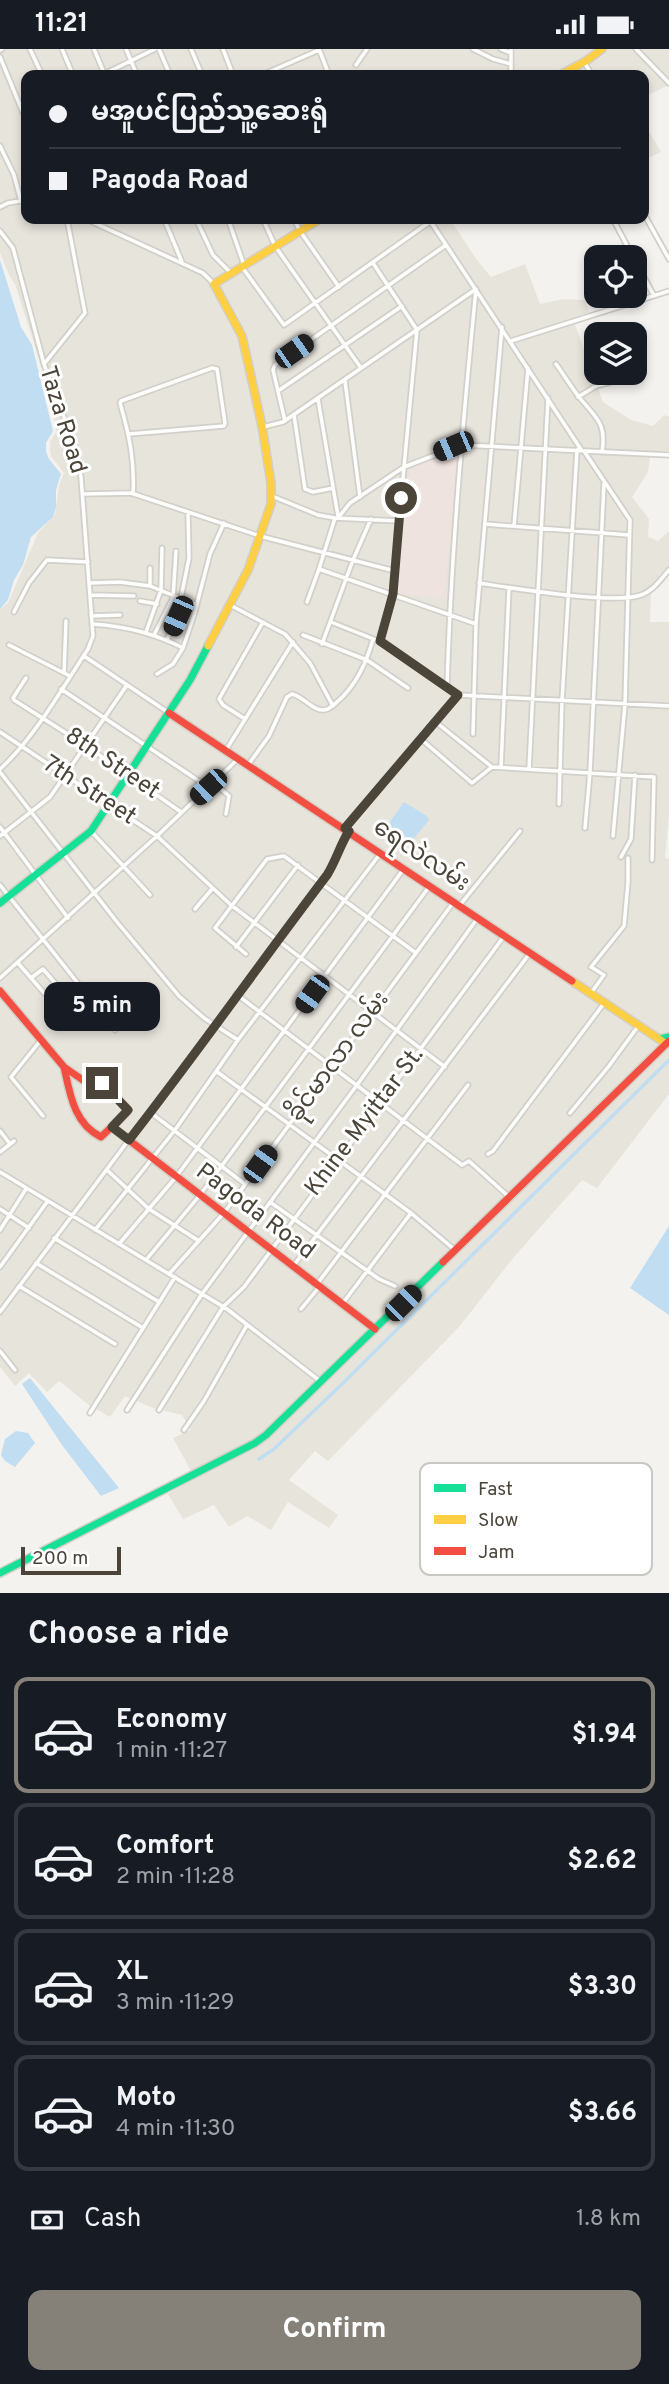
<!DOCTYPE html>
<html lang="en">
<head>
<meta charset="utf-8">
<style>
	:root { --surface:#171b24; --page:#242831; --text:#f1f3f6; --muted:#9ea1a6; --line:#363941; --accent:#868178 }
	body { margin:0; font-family:Overpass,"Noto Sans Myanmar",sans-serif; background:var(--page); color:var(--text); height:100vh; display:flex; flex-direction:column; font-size:26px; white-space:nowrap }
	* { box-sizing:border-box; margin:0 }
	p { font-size:23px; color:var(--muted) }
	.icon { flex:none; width:38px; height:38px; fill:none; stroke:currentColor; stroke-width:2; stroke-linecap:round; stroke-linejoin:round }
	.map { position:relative; height:1544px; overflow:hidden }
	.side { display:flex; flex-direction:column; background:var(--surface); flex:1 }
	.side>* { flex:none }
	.guide { position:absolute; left:21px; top:21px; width:628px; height:154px; border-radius:14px; box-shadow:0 4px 10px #0003; display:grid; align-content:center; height:154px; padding:0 28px; background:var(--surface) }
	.controls { position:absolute; left:584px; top:196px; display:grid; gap:14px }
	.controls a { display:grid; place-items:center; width:63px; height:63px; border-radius:14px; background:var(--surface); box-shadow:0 4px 10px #0003; font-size:35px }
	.scale { position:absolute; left:21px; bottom:18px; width:100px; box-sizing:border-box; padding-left:7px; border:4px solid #4b4439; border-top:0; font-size:19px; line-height:24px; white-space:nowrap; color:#4b4439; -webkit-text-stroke:5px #fff; paint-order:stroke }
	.end { position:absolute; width:32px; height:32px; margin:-16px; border:9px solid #4b4439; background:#fff; box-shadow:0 0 0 4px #fff }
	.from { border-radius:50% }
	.bubble { position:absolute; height:49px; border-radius:14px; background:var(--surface); box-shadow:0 4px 10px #0003; font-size:23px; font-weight:700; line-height:49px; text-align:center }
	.car { position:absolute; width:21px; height:42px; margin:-21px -10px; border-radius:9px; box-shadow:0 0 5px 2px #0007; background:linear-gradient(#222 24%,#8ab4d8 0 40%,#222 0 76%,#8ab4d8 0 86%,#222 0) }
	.guide b { display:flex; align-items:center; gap:24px; height:66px; font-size:26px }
	.guide b+b { border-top:2px solid var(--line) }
	.guide i { width:18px; height:18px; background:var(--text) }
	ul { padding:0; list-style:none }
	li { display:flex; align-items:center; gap:21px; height:116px; margin:0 14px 10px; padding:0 14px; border:4px solid var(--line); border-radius:14px }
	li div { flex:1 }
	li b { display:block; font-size:26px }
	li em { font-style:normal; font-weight:700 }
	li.current { border-color:var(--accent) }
	li>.icon { width:63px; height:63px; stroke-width:1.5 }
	h2 { padding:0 28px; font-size:32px; line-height:84px }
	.pay { display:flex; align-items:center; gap:18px; height:77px; padding:0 28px; font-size:26px }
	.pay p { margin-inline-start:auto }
	.cta { display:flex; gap:14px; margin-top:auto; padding:14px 28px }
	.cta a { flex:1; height:80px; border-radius:14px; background:var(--accent); color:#fff; font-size:28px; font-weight:700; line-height:80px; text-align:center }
	.status { display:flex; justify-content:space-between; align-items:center; height:49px; padding:0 35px; background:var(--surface); direction:ltr }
	.status svg { height:19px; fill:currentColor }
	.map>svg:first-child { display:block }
</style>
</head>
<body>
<div class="status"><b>11:21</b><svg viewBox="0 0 49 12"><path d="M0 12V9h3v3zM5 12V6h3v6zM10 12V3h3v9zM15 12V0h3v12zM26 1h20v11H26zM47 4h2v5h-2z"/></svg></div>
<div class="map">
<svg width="669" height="1544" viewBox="0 0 669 1544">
	<rect width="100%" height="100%" fill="#f4f2ee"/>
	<path fill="#e7e4dc" d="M 0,0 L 669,0 L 669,36 L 644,48 L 644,26 L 26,26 L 26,170 L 450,170 L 476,210 L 491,228 L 525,215 L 540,255 L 563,250 L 585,251 L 589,263 L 573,270 L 603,353 L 631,371 L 653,377 L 664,366 L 669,368 L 669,402 L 651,402 L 648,423 L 632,448 L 649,470 L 648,488 L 658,492 L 669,482 L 669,518 L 651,539 L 650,573 L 669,573 L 669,765 L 665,809 L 669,810 L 669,1045 L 597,1139 L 582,1131 L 514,1208 L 459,1278 L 328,1412 L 315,1402 L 289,1431 L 338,1466 L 329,1479 L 288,1453 L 271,1481 L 247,1467 L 229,1478 L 214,1456 L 183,1470 L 168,1445 L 195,1429 L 173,1389 L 191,1381 L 182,1366 L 153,1359 L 125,1347 L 110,1368 L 89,1356 L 59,1332 L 47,1343 L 29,1324 L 15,1337 L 0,1318 L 0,560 L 8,554 L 38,484 L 55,465 L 59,436 L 64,424 L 51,407 L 50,400 L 50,393 L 56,383 L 51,348 L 15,235 L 10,228 L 0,204 Z
		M 644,74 L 661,103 L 644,111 Z"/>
	<path fill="#eee3df" d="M 459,399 L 444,549 L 395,544 L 410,421 L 416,416 Z"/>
	<path fill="#c0ddf1" d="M 0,211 L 21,278 L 32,296 L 53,382 L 46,394 L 46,403 L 49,410 L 61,425 L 56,441 L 56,458 L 53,468 L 31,488 L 23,516 L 14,531 L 8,551 L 0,560 Z
		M 404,753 L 427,767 L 429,771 L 412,792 L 387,777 Z
		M 669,1177 L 669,1266 L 630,1239 Z
		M 30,1329 L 119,1439 L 101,1447 L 62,1396 L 22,1335 Z
		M 16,1382 L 28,1384 L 35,1394 L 15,1418 L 5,1412 L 1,1406 L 5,1390 Z"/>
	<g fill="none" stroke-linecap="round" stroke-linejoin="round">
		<path stroke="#c0ddf1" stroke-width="3.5" d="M 259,1410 L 274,1400 L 340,1337 L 669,1011"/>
		<g stroke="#d2d0cb" stroke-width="7">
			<path id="street" d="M 30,0 L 42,26
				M 62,0 L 73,26
				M 94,0 L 104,24
				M 126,0 L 137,26
				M 159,0 L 170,26
				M 191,0 L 202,26
				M 223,0 L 233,26
				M 319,0 L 329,26
				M 473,0 L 493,10 L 511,15
				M 501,0 L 511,4
				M 636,0 L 669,34
				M 0,1 L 2,0
				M 0,8 L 26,71
				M 584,13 L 592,26
				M 356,16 L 367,0
				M 102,26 L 155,0
				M 262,26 L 319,1
				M 511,26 L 511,0
				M 0,97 L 14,126 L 21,152
				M 0,158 L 8,154 L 26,151
				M 644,165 L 669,210
				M 86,170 L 203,224 L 214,235
				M 164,170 L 182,213
				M 196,170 L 213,206 L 231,224
				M 228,170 L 244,216
				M 263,170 L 275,197 L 361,319
				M 294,170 L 300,182 L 339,238
				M 429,170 L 582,402
				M 613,170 L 633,208
				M 0,182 L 13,199 L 44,315 L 76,400 L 81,428 L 93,587 L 88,600 C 63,638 33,691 0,720
				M 635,211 L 654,247
				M 242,218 L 284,276 L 431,172
				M 511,292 L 669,242
				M 44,315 L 85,264 L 67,170
				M 556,315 C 564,326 571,338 579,348 C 596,369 607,374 602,403
				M 345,332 L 360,448
				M 278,342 L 402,257
				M 578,348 L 596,337 L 611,333
				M 318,350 L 338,467
				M 294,366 L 305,440 L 313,443 L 333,439
				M 285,372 L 273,321 L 275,316 L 446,196
				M 263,378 L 283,373 L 476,240 C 463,372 451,505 447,638
				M 129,385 L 224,377 L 225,374 L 217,320 L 212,319 L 121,352 L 120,354 C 129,385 135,412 133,445
				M 584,402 L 630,471 L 625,655 L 613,787
				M 83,445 L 131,444 L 260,487 L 395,522
				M 272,447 L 318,466 L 335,469 L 399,472
				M 335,469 L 319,520 L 476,575
				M 338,469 L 350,454 L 404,418 L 417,281 L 373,214
				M 485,475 L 629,486
				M 514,477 L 528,319
				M 150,519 L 150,537
				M 89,534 L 120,533 L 150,537 L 197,556
				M 479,534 C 513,539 614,556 641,546 C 653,542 661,530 669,521
				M 91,546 L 134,547
				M 181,549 L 189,509 L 188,465
				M 140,552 L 157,555
				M 307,553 L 319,520
				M 230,556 L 285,585 L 310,614 L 333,657
				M 14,563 L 29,534 L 47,511 L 88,513
				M 91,567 L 120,566
				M 331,573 L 386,595 L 459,646 L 669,657
				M 92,575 C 125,577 154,584 183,599
				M 146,583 L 161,541 L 162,499
				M 154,586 L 173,549 L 176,502
				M 303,586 L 367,611 L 408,639
				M 167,591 L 184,551
				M 380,592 L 393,545 L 404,418 L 461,396 L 669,406
				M 322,595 L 353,511 L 371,470
				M 9,596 L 70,627
				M 84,607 L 169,664
				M 64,624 L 66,572
				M 157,625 L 173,615 L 183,599 L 194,566 L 210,505 L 224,474
				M 26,629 L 13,649 L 14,651 L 85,696 L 181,763
				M 61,640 L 208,738
				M 245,670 L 223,656 L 219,650 L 263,573
				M 437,674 L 492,718 L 654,728 L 652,811
				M 0,683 L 157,787 L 231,856 L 445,1018
				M 473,685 L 476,575 L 502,278
				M 422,691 L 472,734 L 492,718
				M 226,701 L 293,593
				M 248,716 L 269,687 L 287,648 L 292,645 C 305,648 314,665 328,660 C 352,644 366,616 373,590
				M 501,718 L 509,539
				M 529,720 L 548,349
				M 0,723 L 117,873 L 179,947 L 204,969 L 238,991
				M 213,733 L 229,747 L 226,765
				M 559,755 L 562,652 L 577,401
				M 0,778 L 68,869
				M 345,779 L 459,646
				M 585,779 L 590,723 L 604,434
				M 91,782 L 150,846
				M 0,787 L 50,748 L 127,636
				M 621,808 L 631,790 L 635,726
				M 0,836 L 115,981
				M 460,856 L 520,782
				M 195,860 L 212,840
				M 236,898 L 298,816
				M 246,905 L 215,879 L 267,810 L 284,807 L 416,904
				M 18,914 L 44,944
				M 0,929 L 157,787 L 238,710
				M 31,929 L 43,920 L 55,934
				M 591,944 L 604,926 L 591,918 L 624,877 L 628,833 L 628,809
				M 236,945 L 462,1116 L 469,1112 L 508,1147
				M 41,991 L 11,1028 L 43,1067
				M 216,1022 L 411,1164 L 455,1201
				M 151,1064 L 245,1135
				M 570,1064 L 609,1017 L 639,976
				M 0,1082 L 10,1095
				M 0,1103 L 14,1092
				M 488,1105 L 493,1102 L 605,953
				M 107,1121 L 149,1160 L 199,1192
				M 0,1123 L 227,1260 L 320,1332
				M 270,1153 L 379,1230 L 395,1237
				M 0,1160 L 29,1179
				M 0,1181 L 26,1140
				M 95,1181 L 175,1081 L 238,991 L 380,805
				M 54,1189 L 159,1253
				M 119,1195 L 176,1128 L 403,821
				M 146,1211 L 200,1146 L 429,838
				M 36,1214 L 143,1279
				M 294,1216 L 530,904
				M 0,1218 L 47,1153
				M 169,1225 L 224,1164 L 453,854
				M 317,1235 L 468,1036
				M 19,1237 L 115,1295
				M 343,1254 L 411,1164
				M 301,1260 L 320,1237
				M 0,1263 L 327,826 C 335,812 339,797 348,784
				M 0,1302 L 15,1321
				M 127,1361 L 202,1245 L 357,1036 L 477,870
				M 159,1361 L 223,1258 L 244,1238 L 505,886
				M 90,1364 L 175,1228
				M 184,1381 L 204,1352 L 247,1276"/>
		</g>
		<g stroke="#d3cfc5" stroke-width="10">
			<path id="fast" d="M 0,854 L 91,782 L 190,631 L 208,597
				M 660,990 L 669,988
				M 0,1524 L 255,1394 L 266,1386 L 443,1213"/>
		</g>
		<g stroke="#d3cfc5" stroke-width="10">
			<path id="slow" d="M 560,26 L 586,12 L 602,0
				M 208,597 L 248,521 L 271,455 L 271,434 L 262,377 L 242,287 L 214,235 L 320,170
				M 572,932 L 662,992"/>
		</g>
		<g stroke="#d3cfc5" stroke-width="10">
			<path id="jam" d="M 169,664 L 572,932
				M 0,942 L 64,1018 L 87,1034 L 105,1035 L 127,1060 L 127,1063 L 101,1088 C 74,1075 70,1045 64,1018
				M 112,1078 L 375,1280
				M 443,1213 L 669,992"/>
		</g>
		<use href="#street" stroke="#fdfdfc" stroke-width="3.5"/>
		<use href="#fast" stroke="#16e098" stroke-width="7"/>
		<use href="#slow" stroke="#ffcf43" stroke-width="7"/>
		<use href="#jam" stroke="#f24e42" stroke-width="7"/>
	</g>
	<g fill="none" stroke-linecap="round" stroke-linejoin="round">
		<path stroke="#4b4439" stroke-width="9" d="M 102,1034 L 128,1061 L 112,1078 L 129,1091 C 197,1004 260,914 327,826 C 336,812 340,796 349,782 L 345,779 L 458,646 L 380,592 L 393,545 L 401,449"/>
	</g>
	<g text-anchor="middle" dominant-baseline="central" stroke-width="6" stroke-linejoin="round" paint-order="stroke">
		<g font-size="24" fill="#4b4439" stroke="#fff">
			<text transform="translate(62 371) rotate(73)">Taza Road</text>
			<text transform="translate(112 715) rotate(34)">8th Street</text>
			<text transform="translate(89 742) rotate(33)">7th Street</text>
			<text transform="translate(421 807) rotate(34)">ရေလဲလမ်း</text>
			<text transform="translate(339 1008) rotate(-54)">ခိုင်မာလာ လမ်း</text>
			<text transform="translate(365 1073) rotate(-53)">Khine Myittar St.</text>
			<text transform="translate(255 1163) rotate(37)">Pagoda Road</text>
		</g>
	</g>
	<rect x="420" y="1414" width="232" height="112" rx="10" fill="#fff" stroke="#c9c7c4" stroke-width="2"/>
	<rect x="434" y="1435" width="32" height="8" fill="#16e098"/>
	<rect x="434" y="1466" width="32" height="9" fill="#ffcf43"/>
	<rect x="434" y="1498" width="32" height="8" fill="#f24e42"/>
	<g font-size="19" fill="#4b4439">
		<text x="478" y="1446">Fast</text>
		<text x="478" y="1477">Slow</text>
		<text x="478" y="1509">Jam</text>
	</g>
</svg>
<div class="controls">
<a><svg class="icon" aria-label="locate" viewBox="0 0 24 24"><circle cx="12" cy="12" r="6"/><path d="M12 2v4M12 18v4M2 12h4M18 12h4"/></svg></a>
<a><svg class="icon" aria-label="layers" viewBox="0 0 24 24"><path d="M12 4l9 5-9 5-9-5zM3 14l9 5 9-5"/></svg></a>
</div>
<div class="scale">200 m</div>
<i class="end from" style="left:401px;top:449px"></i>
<i class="end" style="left:102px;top:1034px"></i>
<div class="bubble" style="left:44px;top:933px;width:116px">5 min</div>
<i class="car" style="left:294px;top:302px;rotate:55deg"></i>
<i class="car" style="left:453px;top:397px;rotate:247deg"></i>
<i class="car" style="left:178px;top:567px;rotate:204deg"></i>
<i class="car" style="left:208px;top:738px;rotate:227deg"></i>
<i class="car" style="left:312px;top:945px;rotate:216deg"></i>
<i class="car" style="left:260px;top:1115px;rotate:36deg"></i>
<i class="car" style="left:403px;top:1254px;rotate:45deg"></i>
<div class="guide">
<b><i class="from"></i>မအူပင်ပြည်သူ့ဆေးရုံ</b>
<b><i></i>Pagoda Road</b>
</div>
</div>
<section class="side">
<h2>Choose a ride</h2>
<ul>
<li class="current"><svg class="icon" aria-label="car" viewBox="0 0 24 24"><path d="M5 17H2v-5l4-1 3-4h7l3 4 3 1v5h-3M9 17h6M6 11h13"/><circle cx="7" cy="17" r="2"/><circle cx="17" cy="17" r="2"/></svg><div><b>Economy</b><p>1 min · 11:27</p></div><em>$1.94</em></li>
<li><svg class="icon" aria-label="car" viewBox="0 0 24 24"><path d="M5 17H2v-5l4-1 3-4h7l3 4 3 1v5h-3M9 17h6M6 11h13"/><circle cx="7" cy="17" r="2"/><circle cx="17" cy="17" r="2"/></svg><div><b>Comfort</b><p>2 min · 11:28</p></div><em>$2.62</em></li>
<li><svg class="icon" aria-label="car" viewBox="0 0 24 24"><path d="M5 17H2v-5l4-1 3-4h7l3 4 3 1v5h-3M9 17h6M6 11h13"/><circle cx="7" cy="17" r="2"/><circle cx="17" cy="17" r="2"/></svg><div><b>XL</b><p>3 min · 11:29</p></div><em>$3.30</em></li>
<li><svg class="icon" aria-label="car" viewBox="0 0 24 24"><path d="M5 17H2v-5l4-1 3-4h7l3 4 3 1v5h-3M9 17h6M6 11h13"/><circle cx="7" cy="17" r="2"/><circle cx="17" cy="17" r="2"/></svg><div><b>Moto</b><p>4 min · 11:30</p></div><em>$3.66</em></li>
</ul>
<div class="pay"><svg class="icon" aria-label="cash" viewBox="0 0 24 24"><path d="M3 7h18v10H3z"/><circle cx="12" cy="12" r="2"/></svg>Cash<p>1.8 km</p></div>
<div class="cta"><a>Confirm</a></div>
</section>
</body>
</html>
